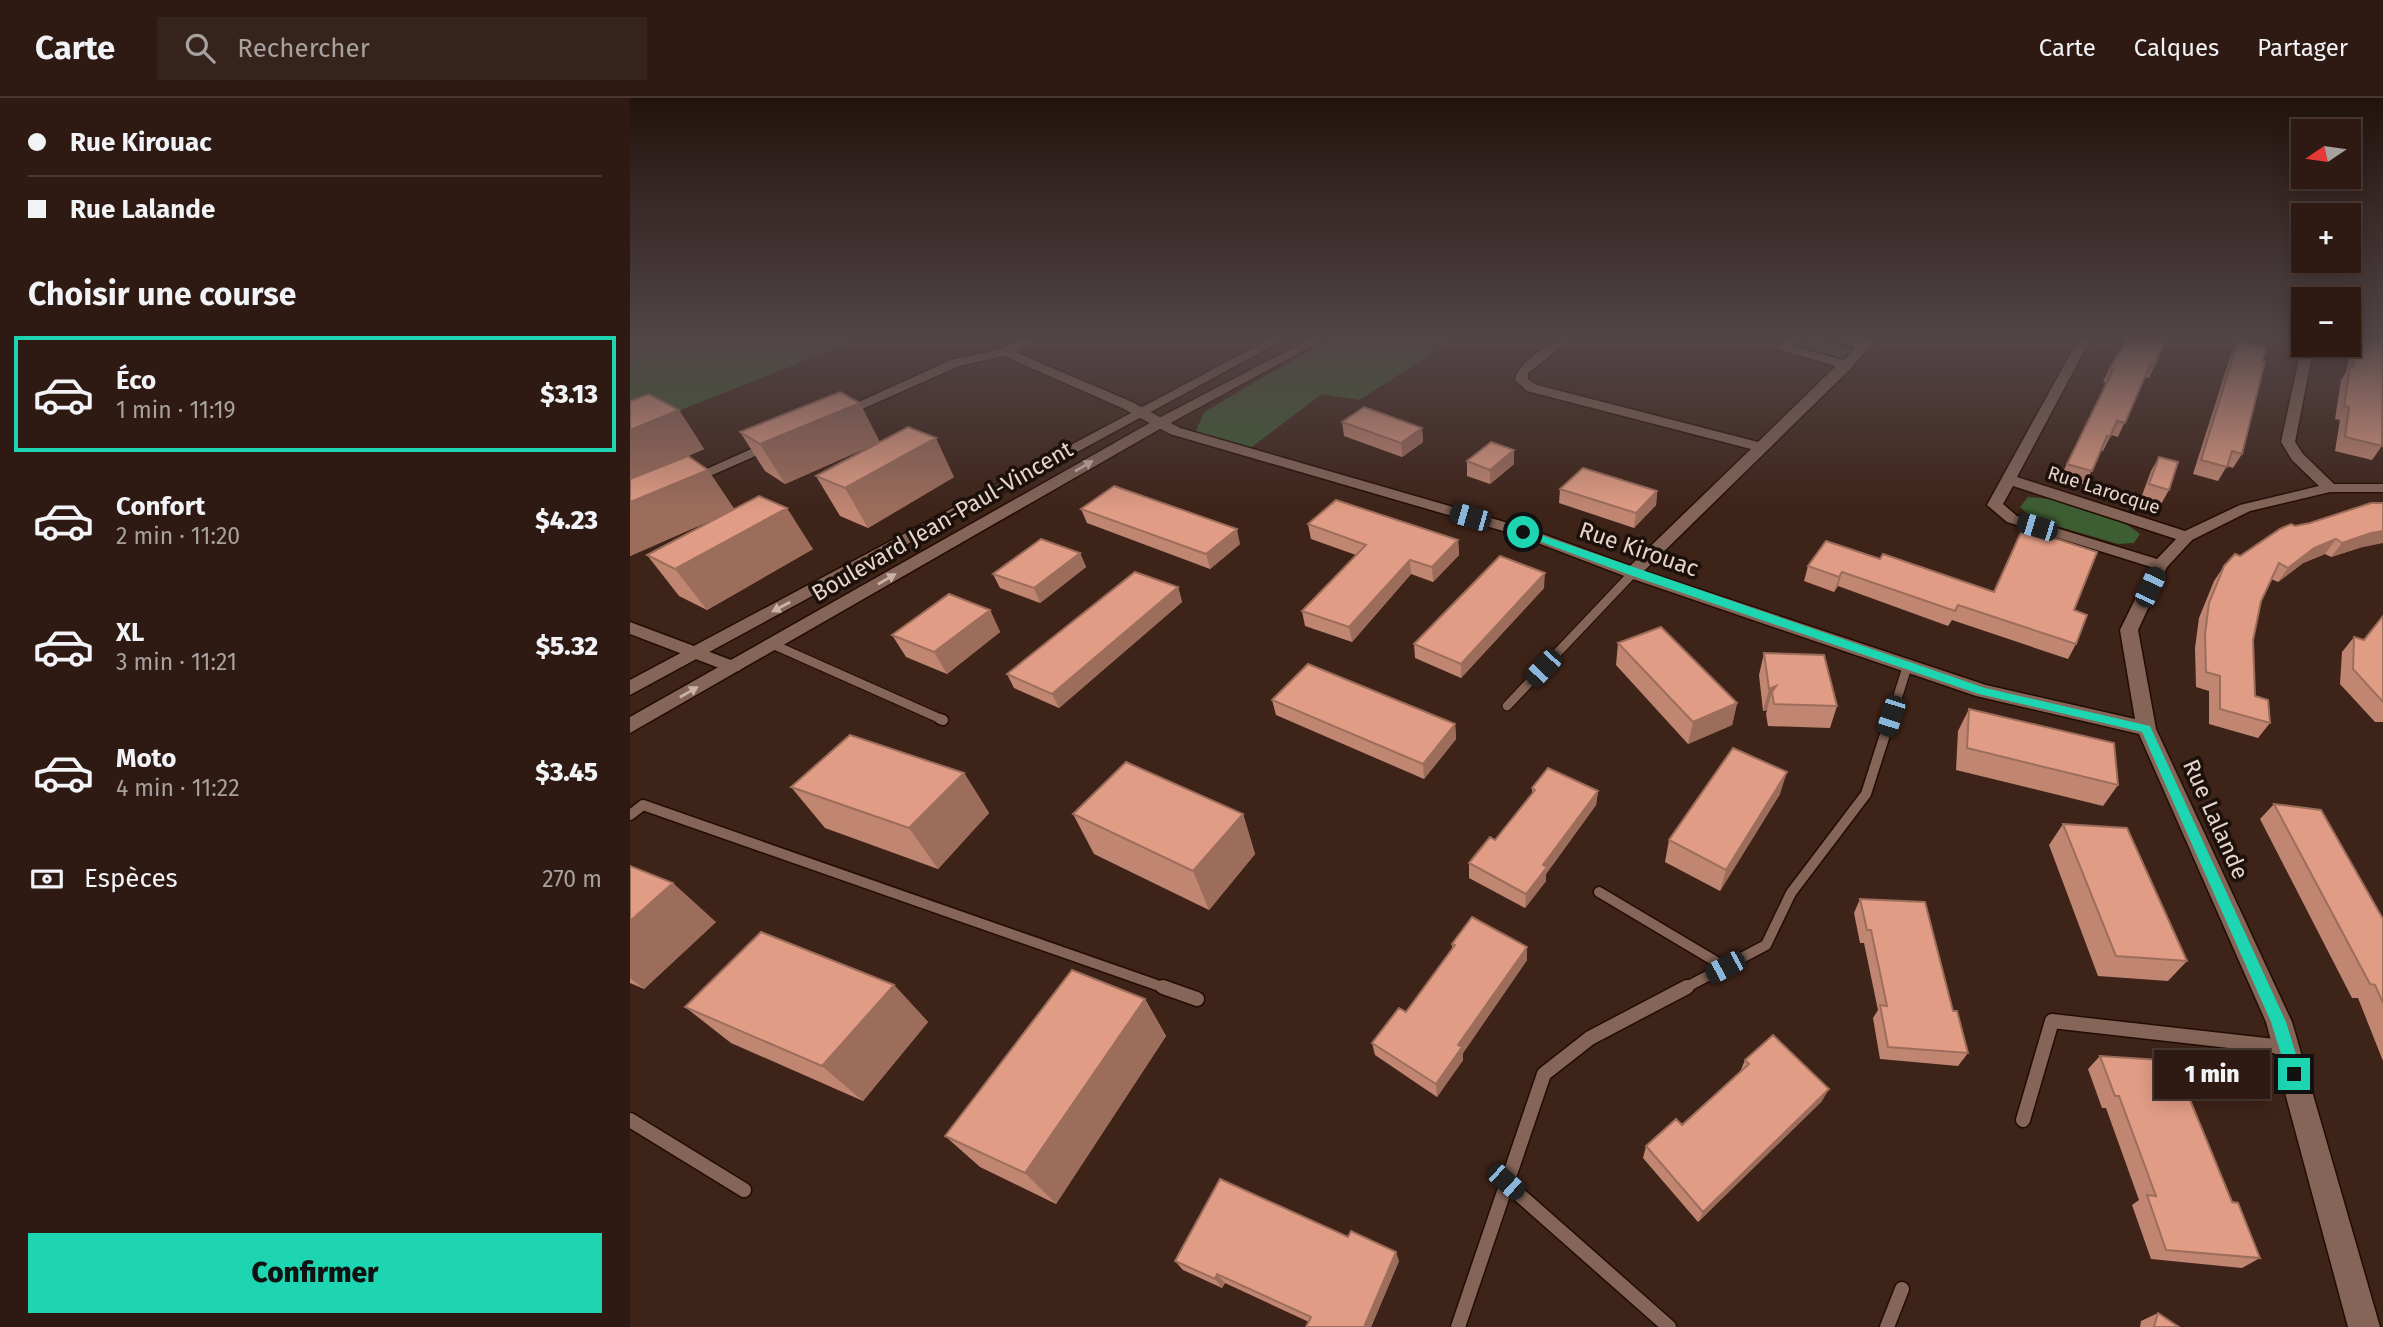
<!DOCTYPE html>
<html lang="fr">
<head>
<meta charset="utf-8">
<style>
	:root { --surface:#2e1a12; --page:#36231b; --text:#f1f3f6; --muted:#a7a19f; --line:#493832; --accent:#1dd5b1 }
	body { margin:0; font-family:"Fira Sans",sans-serif; background:var(--page); color:var(--text); height:100vh; display:flex; flex-direction:column; font-size:26px; white-space:nowrap }
	* { box-sizing:border-box; margin:0 }
	p { font-size:23px; color:var(--muted) }
	.icon { flex:none; width:38px; height:38px; fill:none; stroke:currentColor; stroke-width:2; stroke-linecap:round; stroke-linejoin:round }
	.map { position:relative; flex:1; overflow:hidden }
	.drawer { display:flex; flex-direction:column; background:var(--surface); width:630px }
	.drawer>* { flex:none }
	.banner { display:grid; align-content:center; height:154px; padding:0 28px; background:var(--surface) }
	.needle { width:46px; rotate:257deg }
	.buttons { position:absolute; left:1661px; top:21px; display:grid; gap:14px }
	.buttons a { display:grid; place-items:center; width:70px; height:70px; border-radius:0px; background:var(--surface); box-shadow:0 4px 18px #0003,0 0 0 2px var(--line); font-size:35px }
	.end { position:absolute; width:32px; height:32px; margin:-16px; border:9px solid #1dd5b1; background:#111; box-shadow:0 0 0 4px #111 }
	.from { border-radius:50% }
	.bubble { position:absolute; height:49px; border-radius:0px; background:var(--surface); box-shadow:0 4px 18px #0003,0 0 0 2px var(--line); font-size:23px; font-weight:800; line-height:49px; text-align:center }
	.car { position:absolute; width:21px; height:42px; margin:-21px -10px; border-radius:9px; box-shadow:0 0 5px 2px #0007; background:linear-gradient(#222 24%,#8ab4d8 0 40%,#222 0 76%,#8ab4d8 0 86%,#222 0) }
	.banner b { display:flex; align-items:center; gap:24px; height:66px; font-size:26px }
	.banner b+b { border-top:2px solid var(--line) }
	.banner i { width:18px; height:18px; background:var(--text) }
	ul { padding:0; list-style:none }
	li { display:flex; align-items:center; gap:21px; height:116px; margin:0 14px 10px; padding:0 14px; border:4px solid transparent; border-radius:0px }
	li div { flex:1 }
	li b { display:block; font-size:26px }
	li em { font-style:normal; font-weight:800 }
	li.selected { border-color:var(--accent) }
	li>.icon { width:63px; height:63px; stroke-width:1.5 }
	h2 { padding:0 28px; font-size:32px; line-height:84px }
	.pay { display:flex; align-items:center; gap:18px; height:77px; padding:0 28px; font-size:26px }
	.pay p { margin-inline-start:auto }
	.button { display:flex; gap:14px; margin-top:auto; padding:14px 28px }
	.button a { flex:1; height:80px; border-radius:0px; background:var(--accent); color:#111; font-size:28px; font-weight:800; line-height:80px; text-align:center }
	header { display:flex; align-items:center; gap:42px; box-sizing:border-box; height:98px; padding:0 35px; background:var(--surface); border-bottom:2px solid var(--line) }
	header strong { font-size:33px }
	nav { display:flex; gap:38px; margin-inline-start:auto; font-size:24px }
	.search { width:490px; height:63px; background:var(--page); display:flex; align-items:center; gap:18px; box-sizing:border-box; padding:0 24px; border-radius:0px; color:var(--muted); font-size:26px }
	main { display:flex; flex:1; min-height:0 }
	.map>svg:first-child { display:block }
</style>
</head>
<body>
<header>
<strong>Carte</strong>
<div class="search"><svg class="icon" aria-label="search" viewBox="0 0 24 24"><circle cx="10" cy="10" r="6"/><path d="M15 15l6 6"/></svg>Rechercher</div>
<nav><a>Carte</a><a>Calques</a><a>Partager</a></nav>
</header>
<main>
<section class="drawer">
<div class="banner">
<b><i class="from"></i>Rue Kirouac</b>
<b><i></i>Rue Lalande</b>
</div>
<h2>Choisir une course</h2>
<ul>
<li class="selected"><svg class="icon" aria-label="car" viewBox="0 0 24 24"><path d="M5 17H2v-5l4-1 3-4h7l3 4 3 1v5h-3M9 17h6M6 11h13"/><circle cx="7" cy="17" r="2"/><circle cx="17" cy="17" r="2"/></svg><div><b>Éco</b><p>1 min · 11:19</p></div><em>$3.13</em></li>
<li><svg class="icon" aria-label="car" viewBox="0 0 24 24"><path d="M5 17H2v-5l4-1 3-4h7l3 4 3 1v5h-3M9 17h6M6 11h13"/><circle cx="7" cy="17" r="2"/><circle cx="17" cy="17" r="2"/></svg><div><b>Confort</b><p>2 min · 11:20</p></div><em>$4.23</em></li>
<li><svg class="icon" aria-label="car" viewBox="0 0 24 24"><path d="M5 17H2v-5l4-1 3-4h7l3 4 3 1v5h-3M9 17h6M6 11h13"/><circle cx="7" cy="17" r="2"/><circle cx="17" cy="17" r="2"/></svg><div><b>XL</b><p>3 min · 11:21</p></div><em>$5.32</em></li>
<li><svg class="icon" aria-label="car" viewBox="0 0 24 24"><path d="M5 17H2v-5l4-1 3-4h7l3 4 3 1v5h-3M9 17h6M6 11h13"/><circle cx="7" cy="17" r="2"/><circle cx="17" cy="17" r="2"/></svg><div><b>Moto</b><p>4 min · 11:22</p></div><em>$3.45</em></li>
</ul>
<div class="pay"><svg class="icon" aria-label="cash" viewBox="0 0 24 24"><path d="M3 7h18v10H3z"/><circle cx="12" cy="12" r="2"/></svg>Espèces<p>270 m</p></div>
<div class="button"><a>Confirmer</a></div>
</section>
<div class="map">
<svg width="1753" height="1229" viewBox="0 0 1753 1229">
	<rect width="100%" height="100%" fill="#3e2318"/>
	<path fill="#3d5d32" d="M 0,242 L 227,242 L 0,332 Z
		M 697,242 L 823,242 L 729,302 L 692,296 L 619,351 L 565,335 L 574,314 Z
		M 1175,242 L 1189,242 L 1221,251 L 1212,260 L 1169,248 Z
		M 1398,399 C 1430,400 1486,415 1510,436 L 1504,445 L 1488,446 L 1403,421 L 1390,409 Z"/>
	<g fill="none" stroke-linecap="round" stroke-linejoin="round">
		<g stroke="#230c03" stroke-width="11">
			<path id="service-far2" d="M 142,546 L 313,622
				M 877,608 L 1003,475
				M 1260,623 L 1278,566"/>
		</g>
		<g stroke="#230c03" stroke-width="13">
			<path id="service-far1" d="M 310,621 L 313,622
				M 0,717 L 13,707 L 538,891
				M 969,794 L 1095,869
				M 1053,891 L 1136,847 L 1161,795 L 1236,696 L 1260,621"/>
		</g>
		<g stroke="#230c03" stroke-width="17">
			<path id="service" d="M 533,889 L 567,901
				M 0,1022 L 114,1092
				M 1393,1022 L 1422,923 L 1653,949
				M 875,1084 L 1039,1229
				M 828,1229 L 914,976 L 960,940 L 1057,889
				M 1257,1229 L 1272,1191"/>
		</g>
		<g stroke="#230c03" stroke-width="3">
			<path id="minor" d="M 391,242 L 407,242 L 385,254 L 502,304 L 550,330 L 899,431 L 1000,468 L 1121,351 L 897,293 L 885,282 C 887,264 923,242 940,242 L 898,275 L 898,281 L 907,287 L 1128,344 L 1206,268 L 1150,252 L 1148,249 L 1155,242 L 1168,242 L 1163,248 L 1213,262 L 1225,250 L 1203,242 L 1231,244 L 1246,242 L 1221,270 L 1014,473 L 1356,587 L 1505,621 L 1490,532 L 1521,469 L 1377,424 L 1357,407 L 1448,242 L 1460,242 L 1387,379 L 1555,433 L 1610,407 L 1689,388 L 1662,362 L 1651,344 L 1672,247 L 1684,247 L 1665,344 L 1673,356 L 1704,386 L 1753,386 L 1753,394 L 1700,394 L 1620,413 L 1562,442 L 1537,469 L 1508,532 L 1526,631 L 1662,924 L 1750,1229 L 1718,1229 L 1636,924 L 1509,636 L 1346,598 L 997,479 L 887,437 L 540,336 L 492,310 L 374,258 L 329,268 L 212,320 L 202,320 L 200,317 L 321,262 L 371,251 ZM 1383,388 L 1546,441 L 1527,461 L 1387,418 L 1373,406 Z
				M 148,339 L 153,340 L 153,346 L 62,386 L 57,387 L 50,383 Z
				M 0,524 L 109,565 L 112,569 L 109,573 L 97,573 L 0,536 Z"/>
		</g>
		<g stroke="#230c03" stroke-width="3">
			<path id="tertiary" d="M 638,242 L 653,242 L 0,597 L 0,582 Z
				M 678,242 L 693,242 L 535,328 L 0,635 L 0,619 L 525,322 Z"/>
		</g>
		<use href="#service-far2" stroke="#846558" stroke-width="9"/>
		<use href="#service-far1" stroke="#846558" stroke-width="10"/>
		<use href="#service" stroke="#846558" stroke-width="14"/>
		<use href="#minor" fill="#846558" fill-rule="evenodd"/>
		<use href="#tertiary" fill="#846558" fill-rule="evenodd"/>
	</g>
	<path fill="#c18672" d="M 1497,242 L 1525,267 L 1519,280 L 1515,279 L 1488,339 L 1481,337 L 1473,353 L 1471,352 L 1455,387 L 1430,380 L 1476,285 L 1473,284 L 1479,271 Z
		M 1723,242 L 1753,242 L 1752,348 L 1742,362 L 1705,353 L 1710,322 L 1705,321 L 1711,282 L 1716,274 Z
		M 1608,243 L 1632,263 L 1612,356 L 1603,370 L 1597,368 L 1588,383 L 1563,376 L 1601,256 Z
		M 49,312 L 74,351 L 58,358 L 78,372 L 104,411 L 183,451 L 77,512 L 49,498 L 17,457 L 91,418 L 0,458 Z
		M 712,324 L 792,330 L 793,344 L 772,359 L 714,338 Z
		M 110,334 L 250,344 L 155,386 L 135,373 Z
		M 1529,359 L 1539,392 L 1531,406 L 1511,400 L 1521,373 Z
		M 837,363 L 884,366 L 860,386 L 837,378 Z
		M 186,378 L 324,379 L 238,430 L 210,418 Z
		M 930,391 L 1027,393 L 1026,407 L 1004,430 L 929,405 Z
		M 451,411 L 610,446 L 580,471 L 457,425 Z
		M 1680,425 L 1729,450 L 1701,459 L 1695,456 L 1673,465 L 1648,484 L 1641,481 L 1631,503 L 1623,542 L 1625,598 L 1640,625 L 1628,640 L 1579,626 L 1579,593 L 1566,589 L 1565,550 L 1569,520 L 1584,483 L 1594,468 L 1610,458 L 1665,428 Z
		M 678,426 L 828,442 L 829,457 L 803,484 L 781,476 L 722,544 L 675,528 L 672,513 L 726,457 L 681,441 Z
		M 450,455 L 456,469 L 410,505 L 370,490 L 363,476 Z
		M 1250,461 L 1364,494 L 1444,512 L 1446,546 L 1438,561 L 1322,522 L 1318,528 L 1208,488 L 1204,494 L 1174,483 L 1178,468 Z
		M 548,489 L 552,504 L 429,610 L 384,590 L 377,576 Z
		M 914,490 L 831,580 L 785,560 L 784,546 Z
		M 360,512 L 370,534 L 317,576 L 276,559 L 262,537 Z
		M 1753,518 L 1753,624 L 1745,624 L 1710,586 L 1712,554 L 1724,539 L 1733,542 Z
		M 988,545 L 1107,605 L 1102,627 L 1058,646 L 986,567 Z
		M 1134,555 L 1207,608 L 1200,630 L 1138,628 L 1136,616 L 1137,612 L 1133,613 L 1129,577 Z
		M 642,602 L 825,626 L 826,641 L 794,681 L 646,617 Z
		M 1339,611 L 1488,687 L 1473,708 L 1326,672 L 1328,633 Z
		M 334,675 L 359,715 L 308,771 L 195,730 L 161,689 Z
		M 902,690 L 968,693 L 966,707 L 916,776 L 916,783 L 895,810 L 839,780 L 839,765 L 865,742 L 902,696 Z
		M 1150,696 L 1090,793 L 1035,764 L 1039,742 Z
		M 1644,706 L 1753,821 L 1753,963 L 1728,900 L 1722,900 L 1630,721 Z
		M 443,716 L 613,716 L 625,756 L 579,812 L 464,756 Z
		M 1433,726 L 1557,863 L 1538,883 L 1468,878 L 1419,747 Z
		M 0,768 L 86,824 L 14,891 L 0,885 Z
		M 1230,801 L 1323,913 L 1338,955 L 1328,968 L 1250,961 L 1243,920 L 1248,912 L 1234,845 L 1230,845 L 1224,815 Z
		M 822,846 L 897,862 L 833,955 L 833,962 L 807,999 L 745,957 L 742,945 L 776,914 L 822,851 Z
		M 264,887 L 298,924 L 233,1003 L 101,945 L 55,909 Z
		M 515,901 L 536,938 L 426,1106 L 350,1069 L 315,1038 Z
		M 1470,958 L 1602,1104 L 1630,1160 L 1612,1170 L 1521,1161 L 1502,1107 L 1509,1102 L 1476,1010 L 1472,1010 L 1458,971 Z
		M 1115,962 L 1192,1003 L 1068,1124 L 1013,1060 L 1016,1048 L 1052,1027 L 1110,974 Z
		M 545,1163 L 769,1163 L 741,1229 L 676,1229 L 679,1224 L 595,1185 L 592,1190 L 553,1172 Z
		M 1528,1215 L 1549,1229 L 1510,1229 L 1511,1223 Z"/>
	<path fill="#9d6d5c" d="M 230,305 L 250,344 L 155,386 L 130,346 Z
		M 49,312 L 74,351 L 0,383 L 0,332 Z
		M 792,330 L 793,344 L 772,359 L 771,345 Z
		M 306,340 L 324,379 L 238,430 L 215,390 Z
		M 884,352 L 884,366 L 860,386 L 860,372 Z
		M 78,372 L 105,412 L 0,458 L 0,404 Z
		M 1027,393 L 1026,407 L 1004,430 L 1006,415 Z
		M 157,410 L 183,451 L 77,512 L 45,471 Z
		M 607,431 L 610,446 L 580,471 L 576,456 Z
		M 1753,433 L 1753,445 L 1729,450 L 1701,459 L 1712,445 L 1741,435 Z
		M 1706,441 L 1695,456 L 1673,465 L 1648,484 L 1658,470 L 1684,450 Z
		M 828,442 L 829,457 L 803,484 L 802,469 Z
		M 450,455 L 456,469 L 410,505 L 404,490 Z
		M 780,462 L 781,476 L 722,544 L 719,529 Z
		M 1212,474 L 1208,488 L 1204,494 L 1209,479 Z
		M 915,475 L 914,490 L 831,580 L 831,566 Z
		M 548,489 L 552,504 L 429,610 L 422,596 Z
		M 360,512 L 370,534 L 317,576 L 304,554 Z
		M 1146,588 L 1142,594 L 1137,612 L 1133,613 L 1139,591 Z
		M 1107,605 L 1102,627 L 1058,646 L 1063,624 Z
		M 825,626 L 826,641 L 794,681 L 793,666 Z
		M 1157,674 L 1150,696 L 1090,793 L 1096,772 Z
		M 334,675 L 359,715 L 308,771 L 279,730 Z
		M 968,693 L 966,707 L 916,776 L 916,783 L 895,810 L 896,796 L 913,767 Z
		M 613,716 L 625,756 L 579,812 L 563,773 Z
		M 43,785 L 86,824 L 14,891 L 0,880 L 0,823 Z
		M 897,849 L 897,862 L 833,955 L 833,962 L 807,999 L 806,986 L 828,947 Z
		M 264,887 L 298,924 L 233,1003 L 192,968 Z
		M 515,901 L 536,938 L 426,1106 L 395,1075 Z
		M 1199,991 L 1192,1003 L 1068,1124 L 1073,1114 Z
		M 766,1154 L 769,1163 L 741,1229 L 734,1229 Z
		M 587,1176 L 595,1185 L 592,1190 L 585,1181 Z"/>
	<path fill="#e09c84" stroke="#9d6d5c" stroke-width="2" d="M 1497,242 L 1535,242 L 1525,267 L 1521,265 L 1495,325 L 1487,323 L 1480,339 L 1477,338 L 1462,373 L 1437,366 L 1483,272 L 1479,271 Z
		M 1728,242 L 1753,242 L 1752,348 L 1715,339 L 1719,309 L 1714,308 L 1720,268 L 1723,269 Z
		M 1608,243 L 1636,250 L 1632,263 L 1635,264 L 1612,356 L 1602,353 L 1597,369 L 1571,362 Z
		M 210,294 L 230,305 L 130,346 L 110,334 Z
		M 19,296 L 49,312 L 0,332 L 0,303 Z
		M 734,309 L 792,330 L 771,345 L 712,324 Z
		M 278,329 L 306,340 L 215,390 L 186,378 Z
		M 861,344 L 884,352 L 860,372 L 837,363 Z
		M 58,358 L 78,372 L 0,404 L 0,381 Z
		M 1529,359 L 1548,364 L 1539,392 L 1519,386 Z
		M 953,370 L 1027,393 L 1006,415 L 930,391 Z
		M 484,388 L 607,431 L 576,456 L 451,411 Z
		M 129,398 L 157,410 L 45,471 L 17,457 Z
		M 706,402 L 828,442 L 802,469 L 780,462 L 719,529 L 672,513 L 736,447 L 678,426 Z
		M 1741,405 L 1753,405 L 1753,433 L 1741,435 L 1712,445 L 1706,441 L 1684,450 L 1658,470 L 1649,465 L 1631,503 L 1623,542 L 1625,598 L 1638,602 L 1640,625 L 1590,611 L 1590,578 L 1576,574 L 1575,536 L 1579,505 L 1594,468 L 1605,456 L 1610,458 L 1650,431 L 1661,426 L 1665,428 L 1680,425 Z
		M 1393,430 L 1467,454 L 1444,512 L 1457,517 L 1446,546 L 1328,507 L 1325,513 L 1212,474 L 1209,479 L 1178,468 L 1196,443 L 1250,461 L 1253,456 L 1364,494 Z
		M 411,441 L 450,455 L 404,490 L 363,476 Z
		M 870,458 L 915,475 L 831,566 L 784,546 Z
		M 505,474 L 548,489 L 422,596 L 377,576 Z
		M 319,496 L 360,512 L 304,554 L 262,537 Z
		M 1753,518 L 1753,604 L 1723,571 L 1724,539 L 1734,542 Z
		M 1031,529 L 1107,605 L 1063,624 L 988,545 Z
		M 1134,555 L 1194,557 L 1207,608 L 1144,606 L 1142,594 L 1146,588 L 1139,591 Z
		M 678,566 L 825,626 L 793,666 L 642,602 Z
		M 1339,611 L 1484,645 L 1488,687 L 1337,650 Z
		M 220,637 L 334,675 L 279,730 L 161,689 Z
		M 1103,650 L 1157,674 L 1096,772 L 1039,742 Z
		M 496,664 L 613,716 L 563,773 L 443,716 Z
		M 918,670 L 968,693 L 913,767 L 917,769 L 896,796 L 839,765 L 860,739 L 865,742 L 905,692 L 902,690 Z
		M 1644,706 L 1691,712 L 1753,821 L 1753,905 L 1745,887 L 1740,886 Z
		M 1433,726 L 1497,730 L 1557,863 L 1486,858 Z
		M 0,768 L 43,785 L 0,823 Z
		M 1230,801 L 1295,804 L 1323,913 L 1327,913 L 1338,955 L 1258,949 L 1250,907 L 1257,908 L 1241,832 L 1237,832 Z
		M 842,819 L 897,849 L 828,947 L 832,949 L 806,986 L 742,945 L 769,910 L 776,914 L 825,847 L 822,846 Z
		M 131,834 L 264,887 L 192,968 L 55,909 Z
		M 442,872 L 515,901 L 395,1075 L 315,1038 Z
		M 1143,937 L 1199,991 L 1073,1114 L 1016,1048 L 1046,1021 L 1052,1027 L 1119,966 L 1115,962 Z
		M 1470,958 L 1544,963 L 1602,1104 L 1608,1105 L 1630,1160 L 1536,1152 L 1517,1097 L 1526,1098 L 1489,998 L 1485,998 Z
		M 590,1081 L 718,1139 L 721,1133 L 766,1154 L 734,1229 L 676,1229 L 681,1219 L 587,1176 L 585,1181 L 545,1163 Z
		M 1528,1215 L 1549,1229 L 1524,1229 Z"/>
	<defs><path id="oneway-solid" d="M-6-.8H1V-3.2L6.5 0L1 3.2V.8H-6Z" transform="scale(1.75)"/></defs>
	<g fill="#c9b3a9">
		<use href="#oneway-solid" transform="translate(454 368) rotate(-30)"/>
		<use href="#oneway-solid" transform="translate(257 481) rotate(-30)"/>
		<use href="#oneway-solid" transform="translate(151 509) rotate(152)"/>
		<use href="#oneway-solid" transform="translate(59 594) rotate(-30)"/>
	</g>
	<linearGradient id="sky" x2="0" y2="1"><stop stop-color="#22130d"/><stop offset="0.58" stop-color="#524548"/><stop offset="1" stop-color="#524548" stop-opacity="0"/></linearGradient>
	<rect width="1753" height="414" fill="url(#sky)"/>
	<path fill="#1dd5b1" d="M 893,431 L 1355,590 L 1520,628 L 1656,924 L 1672,976 L 1670,982 L 1664,984 L 1659,982 L 1641,924 L 1512,634 L 1349,596 L 1000,477 L 890,436 L 890,432 Z"/>
	<g text-anchor="middle" dominant-baseline="central" stroke-width="7" stroke-linejoin="round" paint-order="stroke">
		<g font-size="19" fill="#e6d4cc" stroke="#1c100b">
			<text transform="translate(1474 392) rotate(18)">Rue Larocque</text>
		</g>
		<g font-size="23" fill="#e6d4cc" stroke="#1c100b">
			<text transform="translate(312 423) rotate(-30)">Boulevard Jean-Paul-Vincent</text>
			<text transform="translate(1009 451) rotate(19)">Rue Kirouac</text>
			<text transform="translate(1586 721) rotate(66)">Rue Lalande</text>
		</g>
	</g>
</svg>
<div class="buttons">
<a><svg class="needle" viewBox="-14 -14 28 28"><path d="M0-13l5 13h-10z" fill="#e53935"/><path d="M0 13l5-13h-10z" fill="#a7a19f"/></svg></a>
<a>+</a>
<a>−</a>
</div>
<i class="end from" style="left:893px;top:434px"></i>
<i class="end" style="left:1664px;top:976px"></i>
<div class="bubble" style="left:1524px;top:952px;width:116px">1 min</div>
<i class="car" style="left:840px;top:419px;rotate:286deg"></i>
<i class="car" style="left:1407px;top:429px;rotate:287deg"></i>
<i class="car" style="left:1520px;top:489px;rotate:25deg"></i>
<i class="car" style="left:913px;top:570px;rotate:223deg"></i>
<i class="car" style="left:1261px;top:618px;rotate:198deg"></i>
<i class="car" style="left:1095px;top:869px;rotate:242deg"></i>
<i class="car" style="left:876px;top:1084px;rotate:132deg"></i>
</div>
</main>
</body>
</html>
